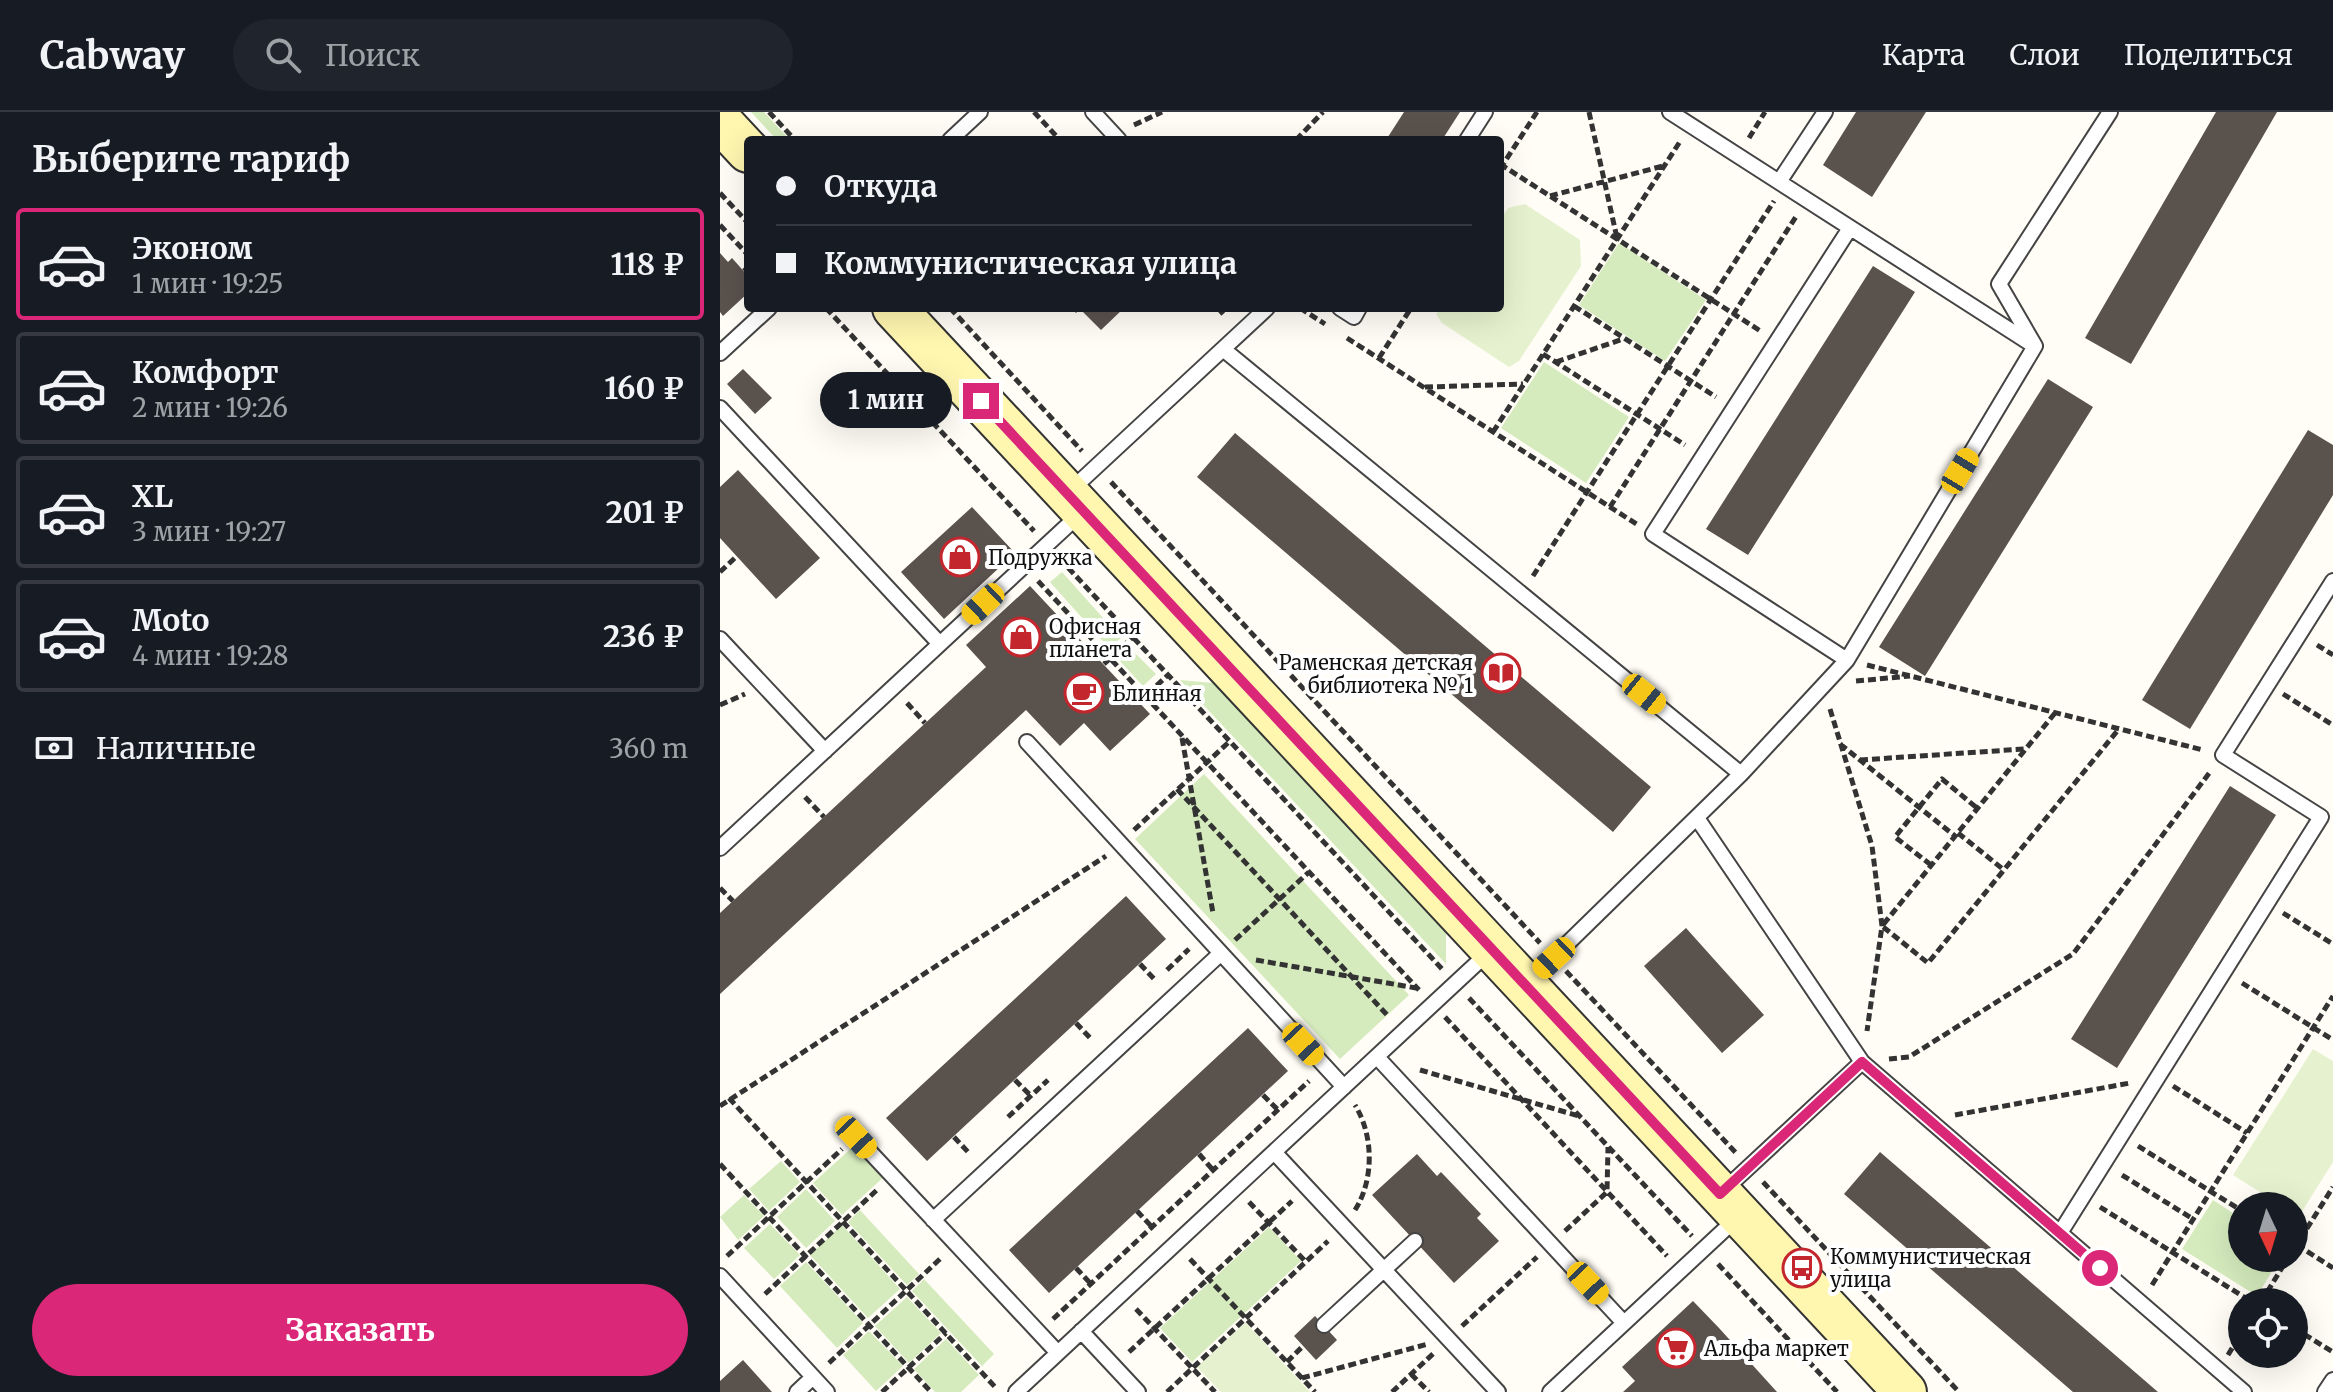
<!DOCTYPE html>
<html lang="ru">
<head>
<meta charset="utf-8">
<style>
	:root { --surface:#171b24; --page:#20242c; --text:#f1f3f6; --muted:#9ea1a6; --line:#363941; --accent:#db2777 }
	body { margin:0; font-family:Merriweather,serif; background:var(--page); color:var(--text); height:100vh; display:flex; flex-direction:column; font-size:30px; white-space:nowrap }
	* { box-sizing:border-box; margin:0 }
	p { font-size:26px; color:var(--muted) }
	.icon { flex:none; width:44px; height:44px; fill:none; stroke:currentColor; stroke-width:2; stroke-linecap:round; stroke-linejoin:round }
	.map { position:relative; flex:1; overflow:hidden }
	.details { display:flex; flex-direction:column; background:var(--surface); width:720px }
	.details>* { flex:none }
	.guide { position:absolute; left:24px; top:24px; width:760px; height:176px; border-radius:8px; box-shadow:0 8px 32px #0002; display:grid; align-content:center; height:176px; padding:0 32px; background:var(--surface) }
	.needle { width:52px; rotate:176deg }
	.fabs { position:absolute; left:1508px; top:1080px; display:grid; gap:16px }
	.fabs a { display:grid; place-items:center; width:80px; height:80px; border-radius:50%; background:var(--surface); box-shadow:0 8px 32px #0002; font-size:40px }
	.end { position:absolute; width:36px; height:36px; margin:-18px; border:10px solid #db2777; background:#fff; box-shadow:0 0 0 4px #fff }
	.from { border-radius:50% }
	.bubble { position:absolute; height:56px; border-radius:28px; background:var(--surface); box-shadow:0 8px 32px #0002; font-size:26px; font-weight:700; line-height:56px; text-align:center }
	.car { position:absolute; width:24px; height:48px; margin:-24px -12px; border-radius:10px; box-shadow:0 0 6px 2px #0007; background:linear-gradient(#f5c518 24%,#345 0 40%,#f5c518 0 76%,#345 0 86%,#f5c518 0) }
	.guide b { display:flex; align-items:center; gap:28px; height:76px; font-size:30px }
	.guide b+b { border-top:2px solid var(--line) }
	.guide i { width:20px; height:20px; background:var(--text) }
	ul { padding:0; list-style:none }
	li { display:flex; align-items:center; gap:24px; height:112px; margin:0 16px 12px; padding:0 16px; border:4px solid var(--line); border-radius:8px }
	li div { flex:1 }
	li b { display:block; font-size:30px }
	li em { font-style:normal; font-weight:700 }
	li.active { border-color:var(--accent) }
	li>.icon { width:72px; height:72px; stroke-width:1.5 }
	h2 { padding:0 32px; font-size:36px; line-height:96px }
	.pay { display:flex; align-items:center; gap:20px; height:88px; padding:0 32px; font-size:30px }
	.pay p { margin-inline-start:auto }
	.cta { display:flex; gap:16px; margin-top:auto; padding:16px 32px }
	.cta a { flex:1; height:92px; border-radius:48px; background:var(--accent); color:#fff; font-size:32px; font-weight:700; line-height:92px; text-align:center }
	header { display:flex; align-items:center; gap:48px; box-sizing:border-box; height:112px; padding:0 40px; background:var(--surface); border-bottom:2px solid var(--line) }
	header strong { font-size:38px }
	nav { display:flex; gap:44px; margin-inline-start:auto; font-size:28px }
	.search { width:560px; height:72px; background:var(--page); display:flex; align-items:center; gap:20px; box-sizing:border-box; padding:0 28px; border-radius:44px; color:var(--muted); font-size:30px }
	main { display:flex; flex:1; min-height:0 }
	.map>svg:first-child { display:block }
</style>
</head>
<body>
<header>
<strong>Cabway</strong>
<div class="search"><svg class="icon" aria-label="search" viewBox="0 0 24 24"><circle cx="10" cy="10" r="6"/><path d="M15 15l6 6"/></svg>Поиск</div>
<nav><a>Карта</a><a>Слои</a><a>Поделиться</a></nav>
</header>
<main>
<section class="details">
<h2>Выберите тариф</h2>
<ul>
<li class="active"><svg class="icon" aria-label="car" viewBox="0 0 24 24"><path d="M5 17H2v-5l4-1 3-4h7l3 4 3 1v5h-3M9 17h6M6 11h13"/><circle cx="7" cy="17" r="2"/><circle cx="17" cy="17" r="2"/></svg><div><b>Эконом</b><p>1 мин · 19:25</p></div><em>118 ₽</em></li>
<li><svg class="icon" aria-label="car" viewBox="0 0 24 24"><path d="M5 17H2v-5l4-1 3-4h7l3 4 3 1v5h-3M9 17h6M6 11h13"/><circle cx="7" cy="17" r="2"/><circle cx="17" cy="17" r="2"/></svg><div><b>Комфорт</b><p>2 мин · 19:26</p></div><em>160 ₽</em></li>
<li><svg class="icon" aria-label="car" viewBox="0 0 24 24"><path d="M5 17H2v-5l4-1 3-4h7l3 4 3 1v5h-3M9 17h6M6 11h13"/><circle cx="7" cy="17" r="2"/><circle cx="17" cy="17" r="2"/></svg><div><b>XL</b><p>3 мин · 19:27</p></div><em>201 ₽</em></li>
<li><svg class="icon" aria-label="car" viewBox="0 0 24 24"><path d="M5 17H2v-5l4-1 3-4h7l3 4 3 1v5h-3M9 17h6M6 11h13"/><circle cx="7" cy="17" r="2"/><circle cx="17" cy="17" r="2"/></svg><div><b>Moto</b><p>4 мин · 19:28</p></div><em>236 ₽</em></li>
</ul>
<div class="pay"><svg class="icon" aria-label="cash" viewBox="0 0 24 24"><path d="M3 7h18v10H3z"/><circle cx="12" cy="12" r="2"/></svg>Наличные<p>360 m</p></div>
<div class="cta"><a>Заказать</a></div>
</section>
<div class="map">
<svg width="1613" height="1280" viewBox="0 0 1613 1280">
	<rect width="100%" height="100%" fill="#fffdf5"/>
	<path fill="#d5ebbd" d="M 31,0 L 44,0 L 70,28 L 57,28 Z
		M 899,131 L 986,188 L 945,249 L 859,193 Z
		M 824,250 L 909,305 L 866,371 L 781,316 Z
		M 342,460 L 401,526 L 389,536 L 330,470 Z
		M 412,538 L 436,562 L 423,574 L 400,549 Z
		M 460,568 L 493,571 L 726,818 L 726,852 Z
		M 484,662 L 689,883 L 620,947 L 415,727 Z
		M 137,1031 L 166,1063 L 122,1103 L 93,1071 Z
		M 61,1049 L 80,1070 L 49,1099 L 29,1077 Z
		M 86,1077 L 115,1109 L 86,1136 L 57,1105 Z
		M 24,1083 L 44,1104 L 18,1128 L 0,1105 Z
		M 1493,1088 L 1522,1107 L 1522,1146 L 1560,1146 L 1537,1184 L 1462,1137 Z
		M 140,1098 L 199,1162 L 187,1173 L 128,1110 Z
		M 50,1112 L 80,1143 L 54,1167 L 24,1136 Z
		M 122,1113 L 180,1177 L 148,1206 L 90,1143 Z
		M 549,1115 L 581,1149 L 472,1250 L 440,1216 Z
		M 86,1150 L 143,1211 L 117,1236 L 60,1174 Z
		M 204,1167 L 274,1242 L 262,1254 L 192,1179 Z
		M 187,1185 L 221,1221 L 189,1251 L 155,1214 Z
		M 149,1219 L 183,1254 L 156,1279 L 123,1243 Z
		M 226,1227 L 259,1263 L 241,1280 L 215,1280 L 194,1257 Z"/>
	<path fill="#e6f2cf" d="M 805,92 L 860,128 L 861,154 L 799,249 L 789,255 L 722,211 L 716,202 L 721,196 L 780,196 L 780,108 L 788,96 Z
		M 1593,937 L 1613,949 L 1613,1050 L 1579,1104 L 1574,1101 L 1574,1094 L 1562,1094 L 1513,1063 Z
		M 526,1210 L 526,1211 L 590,1280 L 501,1280 L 477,1255 Z"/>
	<path fill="#5a524d" d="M 684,0 L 740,0 L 722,28 L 666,28 Z
		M 1136,0 L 1206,0 L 1152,85 L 1103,53 Z
		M 1496,0 L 1557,0 L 1411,252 L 1365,226 Z
		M 0,141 L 8,150 L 12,146 L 28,164 L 28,181 L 3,204 L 0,200 Z
		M 1153,154 L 1195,180 L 1028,443 L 986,417 Z
		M 351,196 L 404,196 L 381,218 L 360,197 L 356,201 Z
		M 23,257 L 52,286 L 35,302 L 7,272 Z
		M 1328,267 L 1373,295 L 1205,564 L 1159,535 Z
		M 1588,318 L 1613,333 L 1613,383 L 1470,617 L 1422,588 Z
		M 515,321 L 931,675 L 893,720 L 477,365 Z
		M 18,358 L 100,446 L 56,487 L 0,426 L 0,375 Z
		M 252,395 L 295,441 L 224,507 L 181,460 Z
		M 310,474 L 430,602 L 390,639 L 364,611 L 340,634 L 306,598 L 0,882 L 0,801 L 266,555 L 246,533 Z
		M 1510,674 L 1556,703 L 1397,956 L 1351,927 Z
		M 406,784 L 446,827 L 207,1049 L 166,1006 Z
		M 966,816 L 1044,903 L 1002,941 L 924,854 Z
		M 528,916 L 568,959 L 329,1181 L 289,1138 Z
		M 1160,1040 L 1438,1280 L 1353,1280 L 1124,1082 Z
		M 697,1042 L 717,1064 L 721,1060 L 761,1102 L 757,1106 L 779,1129 L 734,1171 L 652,1083 Z
		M 973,1189 L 999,1216 L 1057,1280 L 903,1280 L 915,1269 L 902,1255 Z
		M 595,1204 L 617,1228 L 596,1248 L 574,1224 Z
		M 23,1248 L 52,1280 L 0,1280 L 0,1269 Z"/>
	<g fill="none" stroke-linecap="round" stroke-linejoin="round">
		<g stroke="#444" stroke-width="18">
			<path id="service" d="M 373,0 L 399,28
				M 950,0 L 1313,233
				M 230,28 L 260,0
				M 747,28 L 765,0
				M 1059,70 L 1105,0
				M 620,196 L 634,205 L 639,196
				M 503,237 L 1021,662
				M 0,241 L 49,196
				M 0,296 L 220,532
				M 351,378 L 547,196
				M 0,527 L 105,639
				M 1127,548 L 933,422 L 1130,116
				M 307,630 L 624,975
				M 977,706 L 1142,950 L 1524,1280
				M 0,736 L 361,401
				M 808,870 L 1021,662 L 1127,548 L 1315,234 L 1279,172 L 1390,0
				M 657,945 L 904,1211
				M 136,1025 L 338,1241
				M 554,1040 L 778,1280
				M 1003,1079 L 1142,950
				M 213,1108 L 500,842
				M 1340,1121 L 1601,705 L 1503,643 L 1613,469
				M 0,1164 L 107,1280
				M 604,1213 L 695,1129
				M 361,1219 L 418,1280
				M 77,1280 L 93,1265
				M 296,1280 L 770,839
				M 830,1280 L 1017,1106
				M 1605,1280 L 1613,1268"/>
		</g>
		<g stroke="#333" stroke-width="46">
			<path id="secondary" d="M 0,9 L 28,39
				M 174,196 L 1185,1280"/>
		</g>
		<path stroke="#333" stroke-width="5" stroke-dasharray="8 4" stroke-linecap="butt" d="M 49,0 L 75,28
			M 314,0 L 340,28
			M 869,0 L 897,126
			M 414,13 L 442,0
			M 1029,26 L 1045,0
			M 576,28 L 603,0
			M 780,52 L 1042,220
			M 780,57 L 817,0
			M 0,81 L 28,111
			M 830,84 L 943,54
			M 0,113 L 28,143
			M 24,159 L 28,155
			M 854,194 L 996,285
			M 106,196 L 314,419
			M 230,196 L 362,339
			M 498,196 L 506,205
			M 580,196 L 605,212
			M 627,226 L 918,413
			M 823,242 L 965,333
			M 659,246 L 691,196
			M 836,250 L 903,227
			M 705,275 L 803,272
			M 773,320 L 961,28
			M 391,370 L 820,831
			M 890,395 L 1077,103
			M 340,447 L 723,858
			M 0,460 L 17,444
			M 813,464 L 1054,89
			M 318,469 L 699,878
			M 1597,533 L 1613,543
			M 384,552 L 413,525
			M 1147,553 L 1483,638
			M 1136,569 L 1190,564
			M 1563,582 L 1613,613
			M 419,590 L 448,563
			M 187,591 L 205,611
			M 0,593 L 25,582
			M 1110,597 L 1152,734 L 1162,814 L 1147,919
			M 1335,601 L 1162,814 L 1208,851 L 1398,618
			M 462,626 L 493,801
			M 1120,632 L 1235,724
			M 1140,648 L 1304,637
			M 457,677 L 669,905
			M 85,685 L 104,705
			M 414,718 L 510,629
			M 1238,721 L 1284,758
			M 1211,753 L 1175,725 L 1222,667 L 1257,696
			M 0,776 L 13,789
			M 1563,801 L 1613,832
			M 515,828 L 589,760
			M 536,848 L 696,876
			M 420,852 L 436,869
			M 447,858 L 469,837
			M 846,859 L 1017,1042
			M 1522,871 L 1613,928
			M 749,886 L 972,1124
			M 725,905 L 947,1144
			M 356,911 L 372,928
			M 1169,947 L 1189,945 L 1353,842 L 1490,660
			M 700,958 L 859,1004
			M 295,968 L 311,984
			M 1453,974 L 1527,1021
			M 543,983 L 558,998
			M 9,986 L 276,1276
			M 0,994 L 386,744
			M 1235,1003 L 1410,971
			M 288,1005 L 328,968
			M 234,1025 L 249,1041
			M 1418,1034 L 1522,1099
			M 479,1042 L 493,1058
			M 0,1052 L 211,1280
			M 1402,1063 L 1473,1107
			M 1043,1070 L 1239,1280
			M 529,1090 L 586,1150
			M 1380,1095 L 1532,1190
			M 635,1098 C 654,1068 654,1024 635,993
			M 417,1099 L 432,1115
			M 845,1119 L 887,1080 L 888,1035
			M 1577,1133 L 1613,1156
			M 1574,1137 L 1613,1075
			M 7,1144 L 122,1037
			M 470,1147 L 595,1280
			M 998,1152 L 1117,1280
			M 356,1156 L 371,1172
			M 1432,1173 L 1613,884
			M 45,1182 L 158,1077
			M 1541,1190 L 1568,1146
			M 416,1197 L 495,1280
			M 333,1207 L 589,969
			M 742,1214 L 817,1145
			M 1574,1216 L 1613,1240
			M 409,1240 L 572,1089
			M 1508,1243 L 1522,1220
			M 567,1250 L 583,1234
			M 109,1251 L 221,1146
			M 691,1262 L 709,1280
			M 582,1266 L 708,1232
			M 162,1280 L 226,1221
			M 447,1280 L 608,1129
			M 672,1280 L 715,1240"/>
		<use href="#service" stroke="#fff" stroke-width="14"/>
		<use href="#secondary" stroke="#fff6b0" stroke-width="42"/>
	</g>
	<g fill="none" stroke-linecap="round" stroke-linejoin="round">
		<path stroke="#db2777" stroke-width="10" d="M 261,289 L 1000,1082 L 1142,950 L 1380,1156"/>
	</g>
	<defs>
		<g id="shop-ring" transform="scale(2)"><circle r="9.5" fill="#fff" stroke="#c4262e" stroke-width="1.5"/><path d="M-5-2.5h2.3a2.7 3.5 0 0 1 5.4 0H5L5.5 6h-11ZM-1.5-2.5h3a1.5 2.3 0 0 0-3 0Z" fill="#c4262e"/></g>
		<g id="library-ring" transform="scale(2)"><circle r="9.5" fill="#fff" stroke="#c4262e" stroke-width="1.5"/><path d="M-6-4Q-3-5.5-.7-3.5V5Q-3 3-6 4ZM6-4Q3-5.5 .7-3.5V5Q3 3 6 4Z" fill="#c4262e"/></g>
		<g id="cafe-ring" transform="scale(2)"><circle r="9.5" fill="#fff" stroke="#c4262e" stroke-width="1.5"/><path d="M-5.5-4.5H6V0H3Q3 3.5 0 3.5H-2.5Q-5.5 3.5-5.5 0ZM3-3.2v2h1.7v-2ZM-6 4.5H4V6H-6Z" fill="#c4262e"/></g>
		<g id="bus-ring" transform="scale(2)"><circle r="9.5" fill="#fff" stroke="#c4262e" stroke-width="1.5"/><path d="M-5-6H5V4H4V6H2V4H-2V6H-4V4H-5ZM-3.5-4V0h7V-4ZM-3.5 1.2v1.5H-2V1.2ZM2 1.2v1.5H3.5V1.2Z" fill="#c4262e"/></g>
		<g id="supermarket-ring" transform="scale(2)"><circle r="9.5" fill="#fff" stroke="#c4262e" stroke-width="1.5"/><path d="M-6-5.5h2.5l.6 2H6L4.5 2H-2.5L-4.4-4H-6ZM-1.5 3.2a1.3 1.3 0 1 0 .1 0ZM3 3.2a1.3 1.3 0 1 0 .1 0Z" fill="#c4262e"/></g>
	</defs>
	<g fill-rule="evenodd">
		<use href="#shop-ring" x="240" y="445"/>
		<use href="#shop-ring" x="301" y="525"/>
		<use href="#library-ring" x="781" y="561"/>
		<use href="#cafe-ring" x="364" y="581"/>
		<use href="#bus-ring" x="1082" y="1156"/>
		<use href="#supermarket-ring" x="956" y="1236"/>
	</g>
	<g text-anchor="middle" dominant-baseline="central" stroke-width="8" stroke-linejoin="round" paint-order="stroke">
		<g font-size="20" fill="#111" stroke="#fff" text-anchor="start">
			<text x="268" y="445">Подружка</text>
			<text x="329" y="514">Офисная<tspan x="329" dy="23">планета</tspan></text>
			<text x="753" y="550" text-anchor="end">Раменская детская<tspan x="753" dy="23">библиотека № 1</tspan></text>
			<text x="392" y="581">Блинная</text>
			<text x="1110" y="1144">Коммунистическая<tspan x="1110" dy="23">улица</tspan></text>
			<text x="984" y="1236">Альфа маркет</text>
		</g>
	</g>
</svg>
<div class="fabs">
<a><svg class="needle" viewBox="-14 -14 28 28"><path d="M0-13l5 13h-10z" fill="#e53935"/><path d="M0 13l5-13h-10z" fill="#9ea1a6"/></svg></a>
<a><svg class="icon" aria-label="locate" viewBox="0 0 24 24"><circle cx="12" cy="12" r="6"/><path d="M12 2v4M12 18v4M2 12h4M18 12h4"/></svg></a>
</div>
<i class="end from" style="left:1380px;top:1156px"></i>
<i class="end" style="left:261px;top:289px"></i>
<div class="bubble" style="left:100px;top:260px;width:132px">1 мин</div>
<i class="car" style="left:1240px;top:359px;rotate:31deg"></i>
<i class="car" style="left:263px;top:492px;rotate:227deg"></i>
<i class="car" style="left:924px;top:582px;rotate:129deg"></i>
<i class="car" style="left:834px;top:846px;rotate:227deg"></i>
<i class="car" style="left:583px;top:932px;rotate:137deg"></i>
<i class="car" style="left:136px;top:1025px;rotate:137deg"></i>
<i class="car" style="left:868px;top:1171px;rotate:137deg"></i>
<div class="guide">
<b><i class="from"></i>Откуда</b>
<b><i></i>Коммунистическая улица</b>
</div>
</div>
</main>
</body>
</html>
